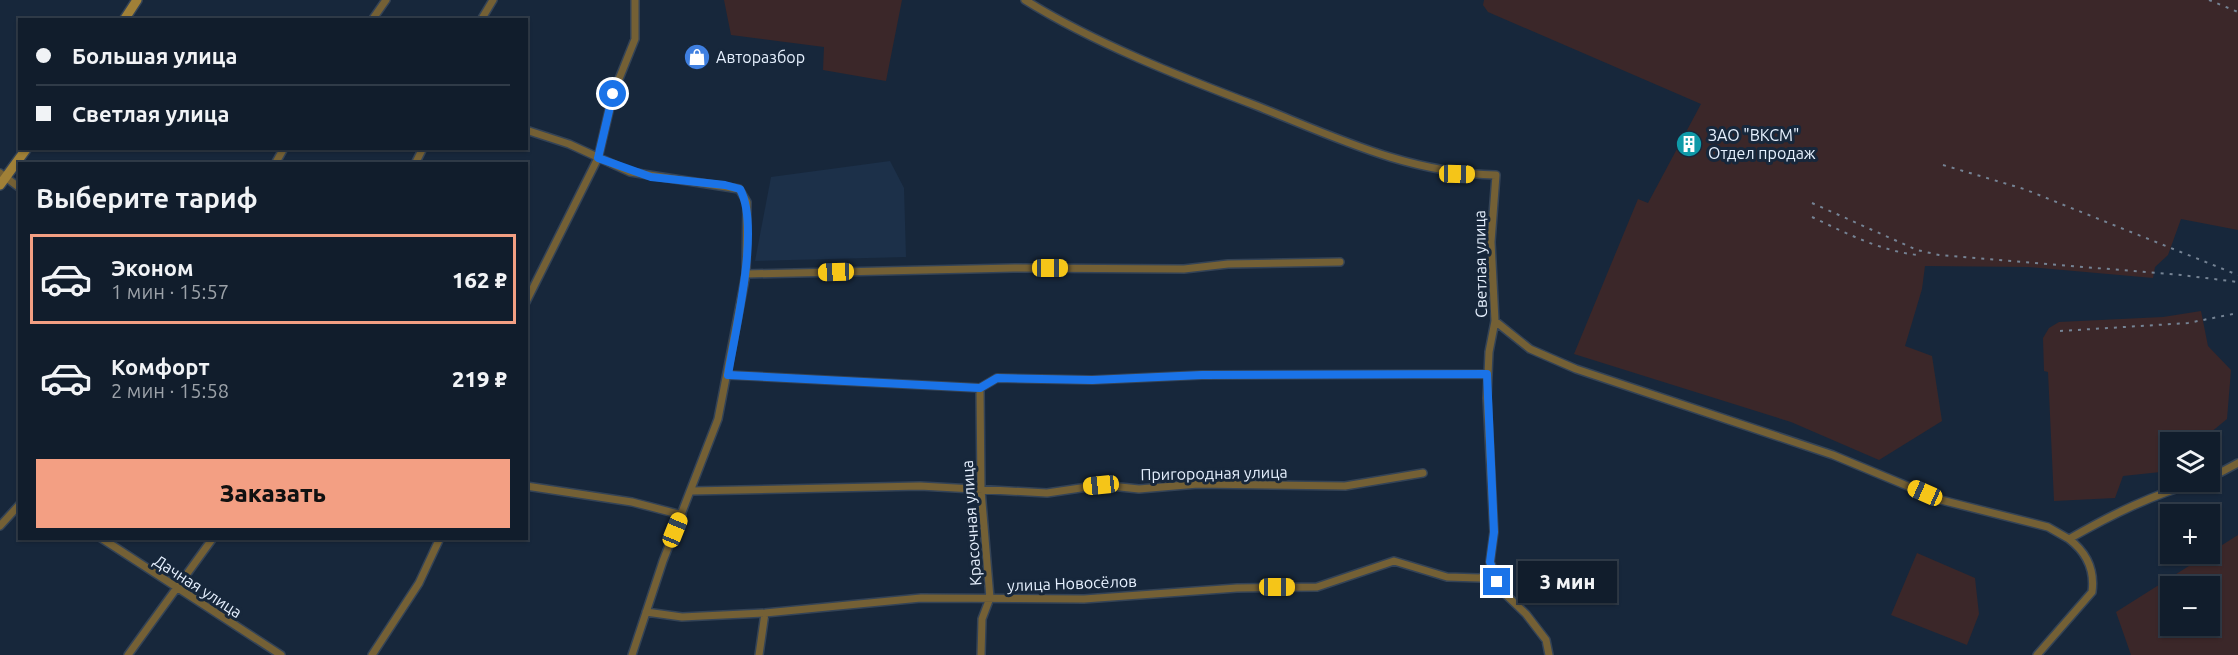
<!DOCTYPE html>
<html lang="ru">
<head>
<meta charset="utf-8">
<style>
	:root { --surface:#111d2c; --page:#1e2a38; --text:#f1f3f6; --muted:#9ca2a9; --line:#303b48; --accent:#f39f83 }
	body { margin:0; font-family:Ubuntu,sans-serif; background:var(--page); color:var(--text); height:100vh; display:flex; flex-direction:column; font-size:22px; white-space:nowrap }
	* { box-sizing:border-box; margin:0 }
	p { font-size:20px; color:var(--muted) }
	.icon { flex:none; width:33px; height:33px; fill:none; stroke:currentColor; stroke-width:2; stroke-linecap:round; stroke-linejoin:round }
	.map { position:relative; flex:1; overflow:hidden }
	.side { position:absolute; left:18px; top:162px; width:510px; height:378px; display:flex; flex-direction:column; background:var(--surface); border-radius:0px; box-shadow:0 2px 4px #0004,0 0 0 2px var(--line) }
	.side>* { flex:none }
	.guide { position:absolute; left:18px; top:18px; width:510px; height:132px; border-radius:0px; box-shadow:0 2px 4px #0004,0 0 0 2px var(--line); display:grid; align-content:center; height:132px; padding:0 18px; background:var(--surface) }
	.buttons { position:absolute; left:2160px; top:432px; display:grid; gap:12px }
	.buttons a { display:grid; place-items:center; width:60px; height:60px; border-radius:0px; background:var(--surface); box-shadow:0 2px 4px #0004,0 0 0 2px var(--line); font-size:30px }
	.end { position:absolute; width:27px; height:27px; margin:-14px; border:8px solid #1a73e8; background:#fff; box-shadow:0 0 0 3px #fff }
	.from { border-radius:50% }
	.bubble { position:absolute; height:42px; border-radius:0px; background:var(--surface); box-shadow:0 2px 4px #0004,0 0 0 2px var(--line); font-size:20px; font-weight:800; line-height:42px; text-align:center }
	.car { position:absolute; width:18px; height:36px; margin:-18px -9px; border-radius:8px; box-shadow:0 0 4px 2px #0007; background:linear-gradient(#f5c518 24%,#345 0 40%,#f5c518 0 76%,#345 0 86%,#f5c518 0) }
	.guide b { display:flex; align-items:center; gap:21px; height:57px; font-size:22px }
	.guide b+b { border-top:2px solid var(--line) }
	.guide i { width:15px; height:15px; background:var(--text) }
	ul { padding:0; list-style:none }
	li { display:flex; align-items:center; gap:18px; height:90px; margin:0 12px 9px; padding:0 6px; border:3px solid transparent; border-radius:0px }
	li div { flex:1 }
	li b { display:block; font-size:22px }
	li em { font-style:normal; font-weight:800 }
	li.selected { border-color:var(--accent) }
	li>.icon { width:54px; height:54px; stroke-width:1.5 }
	h2 { padding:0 18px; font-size:27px; line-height:72px }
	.button { display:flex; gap:12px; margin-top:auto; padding:12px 18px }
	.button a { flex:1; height:69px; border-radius:0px; background:var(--accent); color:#111; font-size:24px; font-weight:800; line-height:69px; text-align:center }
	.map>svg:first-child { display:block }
</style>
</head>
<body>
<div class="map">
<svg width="2238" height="655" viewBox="0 0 2238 655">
	<rect width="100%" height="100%" fill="#17273b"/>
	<path fill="#1c3049" d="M 890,161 L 904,188 L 906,257 L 755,261 L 771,177 Z"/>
	<path fill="#3b2729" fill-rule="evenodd" d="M 724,0 L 902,0 L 886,81 L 823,70 L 824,47 L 731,35 Z
		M 1484,0 L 2238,0 L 2238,230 L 2181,219 L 2168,255 L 2155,267 L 2153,278 L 2028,267 L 1925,266 L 1922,289 L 1905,346 L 1932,356 L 1942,421 L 1879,460 L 1791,422 L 1574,354 L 1638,199 L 1648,203 L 1701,104 L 1488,12 L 1483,5 Z
		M 2201,311 L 2208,346 L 2231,370 L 2227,419 L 2199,442 L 2170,442 L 2170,471 L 2123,476 L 2115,498 L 2054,501 L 2048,372 L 2044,371 L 2043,338 L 2049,328 L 2059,322 L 2163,317 Z
		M 2238,535 L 2238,655 L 2131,655 L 2116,612 ZM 2210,586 L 2210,626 L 2170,626 L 2170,586 Z
		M 1917,553 L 1975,578 L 1979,614 L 1967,645 L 1891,615 Z"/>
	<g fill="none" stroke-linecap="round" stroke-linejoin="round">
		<g stroke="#344356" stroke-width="10">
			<path id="street" d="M 1025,0 C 1094,43 1181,77 1257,106 C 1337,138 1408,173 1496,175 L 1491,242 L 1495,321 L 1489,352 L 1487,398 L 1494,532 L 1490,562 L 1502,591 L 1526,614 L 1546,640 L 1549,655
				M 372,20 L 386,0
				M 481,20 L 493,0
				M 526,130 L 569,144 L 630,172 L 739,189 L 747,202 L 746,274 L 718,419 L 663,561 L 632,655
				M 275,164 L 284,148
				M 415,164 L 423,148
				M 0,173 L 20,188
				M 746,274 L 1014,268 L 1184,269 L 1228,264 L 1340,262
				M 526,302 L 598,158 L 613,94 L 635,39 L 635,0
				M 1495,321 L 1530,349 L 1576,369 L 1833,455 L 1941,500 L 2048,527 L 2069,539 C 2111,515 2153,494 2199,482
				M 728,375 L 980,388 L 997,378 L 1092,380 L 1202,375 L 1487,374
				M 980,388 L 981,490 L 990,598 L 982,619 L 981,655
				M 2210,478 L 2238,463
				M 526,486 L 632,502 L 682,515
				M 691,491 L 920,486 L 1047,493 L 1101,485 L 1139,489 L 1198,484 L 1345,486 L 1423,473
				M 0,526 L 20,504
				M 101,538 L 281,655
				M 646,612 L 682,617 L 765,613 L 921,598 L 1084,599 L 1237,588 L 1317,587 L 1394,561 L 1447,577 L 1480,578 L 1492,572
				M 128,655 L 213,538
				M 372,655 L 419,583 L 440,538
				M 759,655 L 765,613
				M 2037,655 L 2092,592 C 2095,570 2086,552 2069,539"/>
		</g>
		<g stroke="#344356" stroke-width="12">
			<path id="secondary" d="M 124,20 L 137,0
				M 0,185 L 27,148"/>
		</g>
		<use href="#street" stroke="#746035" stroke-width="7"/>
		<use href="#secondary" stroke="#a08037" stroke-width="9"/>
		<path stroke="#758394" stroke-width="2" stroke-dasharray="3 6" stroke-linecap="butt" d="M 2209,0 L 2238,12
			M 1943,165 L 2024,189 L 2238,275
			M 1812,203 L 1917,250 L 1939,255 L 2181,275 L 2238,282
			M 1812,217 C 1846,233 1880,251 1918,255
			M 2060,331 L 2188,323 L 2238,313"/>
	</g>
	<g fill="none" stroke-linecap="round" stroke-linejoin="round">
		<path stroke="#1a73e8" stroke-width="8" d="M 613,94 L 598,158 L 651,177 L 725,185 L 740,189 C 761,228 735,330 728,375 L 980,388 L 997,378 L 1092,380 L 1202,375 L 1487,374 L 1494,532 L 1490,562 L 1497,582"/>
	</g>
	<defs>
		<g id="shop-disc" transform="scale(1.35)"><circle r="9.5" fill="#3f7fe0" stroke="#17273b"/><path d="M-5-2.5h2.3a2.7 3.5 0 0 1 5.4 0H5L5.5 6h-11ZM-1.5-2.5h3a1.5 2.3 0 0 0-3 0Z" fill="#fff"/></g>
		<g id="building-disc" transform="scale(1.35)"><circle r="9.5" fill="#0f9aa8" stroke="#17273b"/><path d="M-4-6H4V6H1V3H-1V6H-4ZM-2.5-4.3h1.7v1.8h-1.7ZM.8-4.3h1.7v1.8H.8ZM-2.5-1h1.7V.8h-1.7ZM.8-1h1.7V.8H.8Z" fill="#fff"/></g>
	</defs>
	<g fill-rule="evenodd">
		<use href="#shop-disc" x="697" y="57"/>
		<use href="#building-disc" x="1689" y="144"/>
	</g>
	<g text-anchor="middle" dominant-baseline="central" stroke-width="6" stroke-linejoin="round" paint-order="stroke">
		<g font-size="16" fill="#e6f0fe" stroke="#17273b" text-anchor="start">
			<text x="716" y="57">Авторазбор</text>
			<text x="1708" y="135">ЗАО "ВКСМ"<tspan x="1708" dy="18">Отдел продаж</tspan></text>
		</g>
		<g font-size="16" fill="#e6f0fe" stroke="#17273b">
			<text transform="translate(1480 264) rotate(-91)">Светлая улица</text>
			<text transform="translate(1214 473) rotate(-1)">Пригородная улица</text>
			<text transform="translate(971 523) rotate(-94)">Красочная улица</text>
			<text transform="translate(1072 583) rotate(-2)">улица Новосёлов</text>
			<text transform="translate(198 586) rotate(33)">Дачная улица</text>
		</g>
	</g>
</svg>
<div class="buttons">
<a><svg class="icon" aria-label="layers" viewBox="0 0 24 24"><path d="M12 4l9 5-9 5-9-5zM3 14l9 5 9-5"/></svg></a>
<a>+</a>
<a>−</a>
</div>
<i class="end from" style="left:613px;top:94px"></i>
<i class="end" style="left:1497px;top:582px"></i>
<div class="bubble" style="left:1518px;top:561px;width:99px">3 мин</div>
<i class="car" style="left:1457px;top:174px;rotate:91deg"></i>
<i class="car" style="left:1050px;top:268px;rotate:90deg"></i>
<i class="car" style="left:836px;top:272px;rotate:268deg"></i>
<i class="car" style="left:1101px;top:485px;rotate:264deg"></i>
<i class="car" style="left:1925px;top:493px;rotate:294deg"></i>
<i class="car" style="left:675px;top:530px;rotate:22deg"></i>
<i class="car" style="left:1277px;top:587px;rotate:90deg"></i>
<div class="guide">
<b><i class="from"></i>Большая улица</b>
<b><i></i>Светлая улица</b>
</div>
<section class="side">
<h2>Выберите тариф</h2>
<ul>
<li class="selected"><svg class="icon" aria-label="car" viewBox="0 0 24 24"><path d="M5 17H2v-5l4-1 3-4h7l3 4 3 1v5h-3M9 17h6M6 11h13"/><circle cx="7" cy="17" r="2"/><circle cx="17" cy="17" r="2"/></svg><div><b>Эконом</b><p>1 мин · 15:57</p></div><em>162 ₽</em></li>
<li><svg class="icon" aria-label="car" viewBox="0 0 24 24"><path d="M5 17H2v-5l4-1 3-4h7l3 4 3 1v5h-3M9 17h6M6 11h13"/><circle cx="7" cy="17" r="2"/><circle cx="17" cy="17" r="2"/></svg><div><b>Комфорт</b><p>2 мин · 15:58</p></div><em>219 ₽</em></li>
</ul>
<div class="button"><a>Заказать</a></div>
</section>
</div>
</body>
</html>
